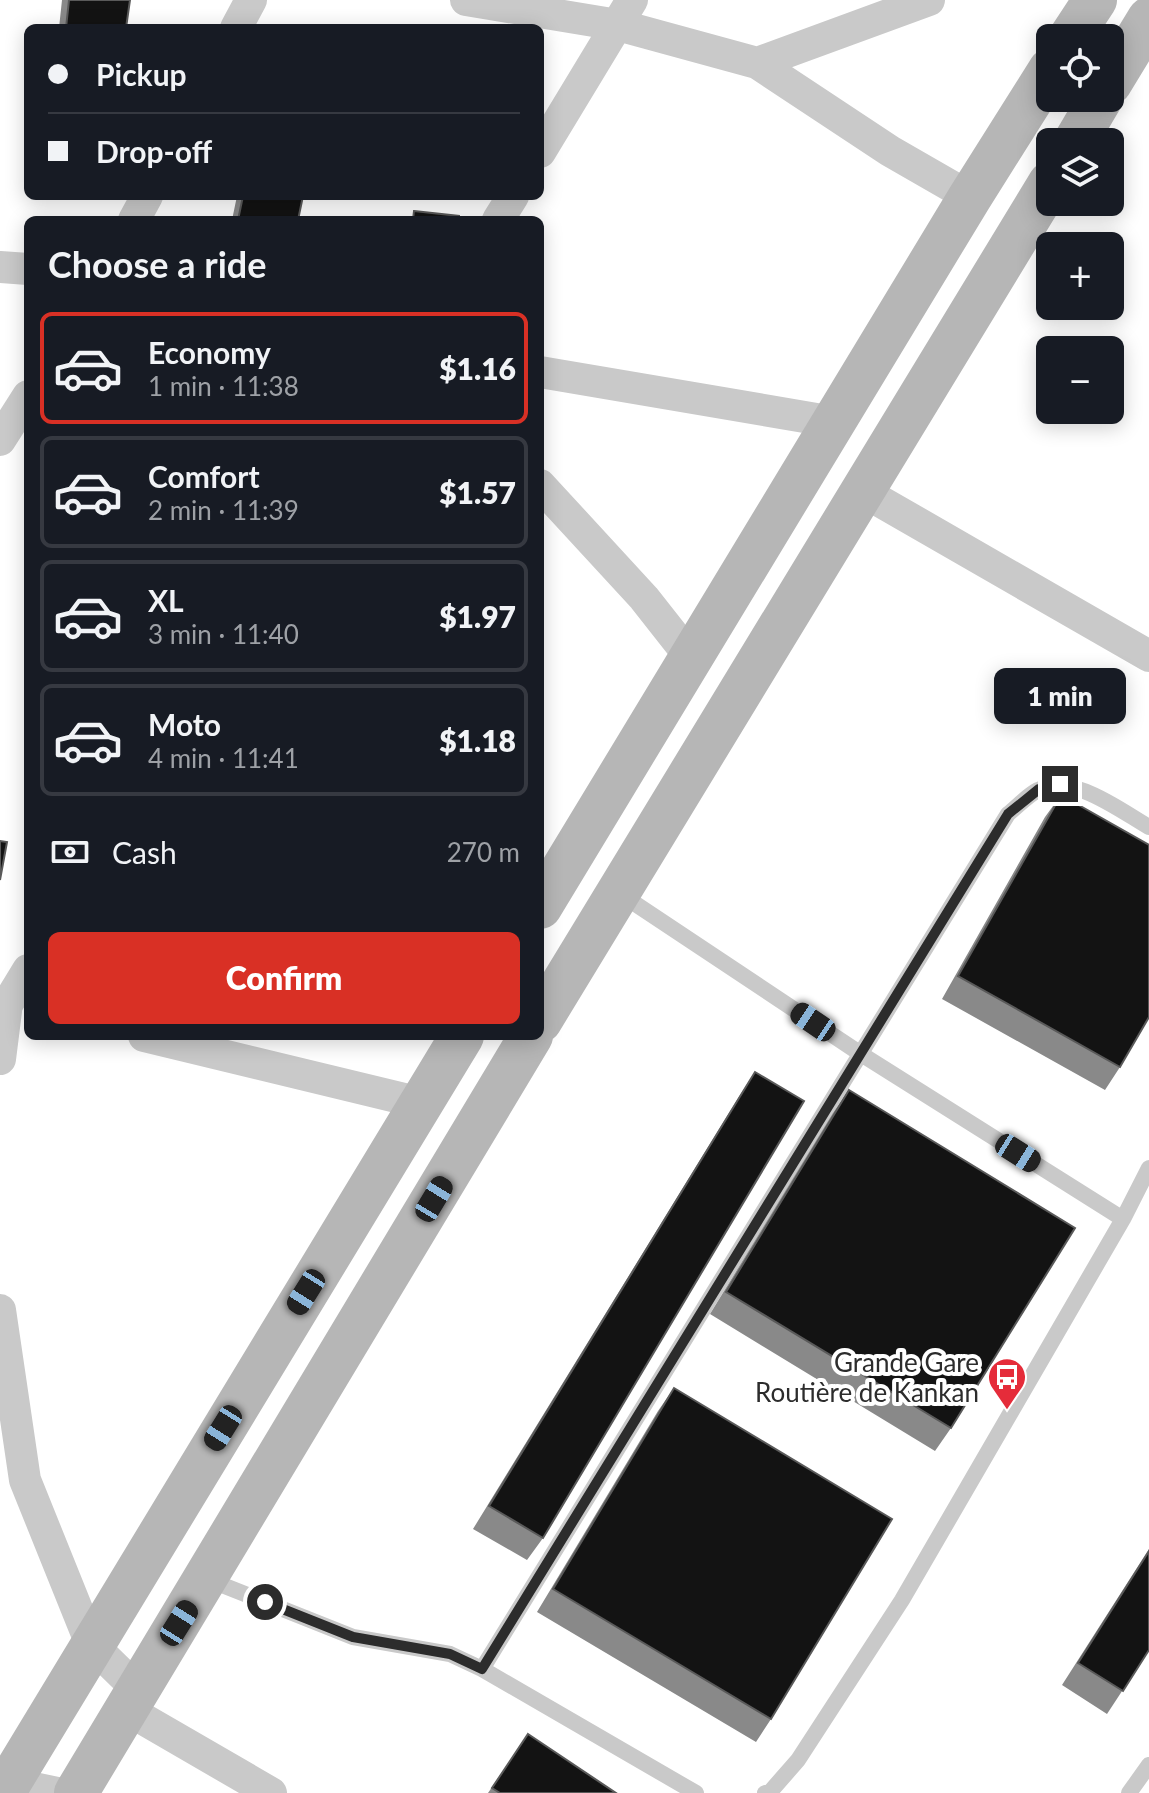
<!DOCTYPE html>
<html lang="en">
<head>
<meta charset="utf-8">
<style>
	:root { --surface:#171b24; --page:#20242c; --text:#f1f3f6; --muted:#9ea1a6; --line:#363941; --accent:#d93025 }
	body { margin:0; font-family:Lato,sans-serif; background:var(--page); color:var(--text); height:100vh; display:flex; flex-direction:column; font-size:30px; white-space:nowrap }
	* { box-sizing:border-box; margin:0 }
	p { font-size:26px; color:var(--muted) }
	.icon { flex:none; width:44px; height:44px; fill:none; stroke:currentColor; stroke-width:2; stroke-linecap:round; stroke-linejoin:round }
	.map { position:relative; flex:1; overflow:hidden }
	.drawer { position:absolute; left:24px; top:216px; width:520px; height:824px; display:flex; flex-direction:column; background:var(--surface); border-radius:12px; box-shadow:0 4px 20px #0003 }
	.drawer>* { flex:none }
	.banner { position:absolute; left:24px; top:24px; width:520px; height:176px; border-radius:12px; box-shadow:0 4px 20px #0003; display:grid; align-content:center; height:176px; padding:0 24px; background:var(--surface) }
	.fabs { position:absolute; left:1036px; top:24px; display:grid; gap:16px }
	.fabs a { display:grid; place-items:center; width:88px; height:88px; border-radius:12px; background:var(--surface); box-shadow:0 4px 20px #0003; font-size:40px }
	.end { position:absolute; width:36px; height:36px; margin:-18px; border:10px solid #2c2c2c; background:#fff; box-shadow:0 0 0 4px #fff }
	.from { border-radius:50% }
	.bubble { position:absolute; height:56px; border-radius:12px; background:var(--surface); box-shadow:0 4px 20px #0003; font-size:26px; font-weight:800; line-height:56px; text-align:center }
	.car { position:absolute; width:24px; height:48px; margin:-24px -12px; border-radius:10px; box-shadow:0 0 6px 2px #0007; background:linear-gradient(#222 24%,#8ab4d8 0 40%,#222 0 76%,#8ab4d8 0 86%,#222 0) }
	.banner b { display:flex; align-items:center; gap:28px; height:76px; font-size:30px }
	.banner b+b { border-top:2px solid var(--line) }
	.banner i { width:20px; height:20px; background:var(--text) }
	ul { padding:0; list-style:none }
	li { display:flex; align-items:center; gap:24px; height:112px; margin:0 16px 12px; padding:0 8px; border:4px solid var(--line); border-radius:12px }
	li div { flex:1 }
	li b { display:block; font-size:30px }
	li em { font-style:normal; font-weight:800 }
	li.selected { border-color:var(--accent) }
	li>.icon { width:72px; height:72px; stroke-width:1.5 }
	h2 { padding:0 24px; font-size:36px; line-height:96px }
	.pay { display:flex; align-items:center; gap:20px; height:88px; padding:0 24px; font-size:30px }
	.pay p { margin-inline-start:auto }
	.action { display:flex; gap:16px; margin-top:auto; padding:16px 24px }
	.action a { flex:1; height:92px; border-radius:12px; background:var(--accent); color:#fff; font-size:32px; font-weight:800; line-height:92px; text-align:center }
	.map>svg:first-child { display:block }
</style>
</head>
<body>
<div class="map">
<svg width="1149" height="1793" viewBox="0 0 1149 1793">
	<rect width="100%" height="100%" fill="#fff"/>
	<g fill="none" stroke-linecap="round" stroke-linejoin="round">
		<path stroke="#c9c9c9" stroke-width="16" d="M 619,893 L 861,1054 L 1123,1219 L 902,1600 L 798,1760 L 770,1792 L 765,1793
			M 1123,1219 L 1149,1168
			M 207,1579 L 353,1637 L 450,1654 L 482,1669 L 696,1793
			M 482,1669 L 1008,814 C 1018,806 1028,795 1038,790 C 1071,772 1121,811 1149,827
			M 1129,1793 L 1149,1765"/>
		<path stroke="#c9c9c9" stroke-width="32" d="M 466,0 L 618,25 L 757,63 L 890,151 L 970,197
			M 236,28 L 251,0
			M 757,63 L 929,0
			M 540,152 L 632,0
			M 134,220 L 147,196
			M 498,220 L 513,196
			M 0,267 L 28,269
			M 540,372 L 834,422
			M 0,440 L 28,396
			M 540,485 L 644,598 L 692,659
			M 864,492 L 1149,656
			M 0,1016 L 28,970
			M 144,1036 L 421,1103
			M 0,1059 L 7,1003
			M 0,1310 L 25,1480 L 91,1644 L 137,1689
			M 126,1709 L 271,1793
			M 0,1781 L 57,1793"/>
		<path stroke="#b6b6b6" stroke-width="44" d="M 1070,38 L 1095,0
			M 1110,83 L 1149,19
			M 1075,142 L 1101,98
			M 540,907 L 970,197 L 1050,70
			M 540,1021 L 1050,183
			M 3,1793 L 462,1036
			M 76,1793 L 531,1036"/>
	</g>
	<path fill="#898989" d="M 62,0 L 130,0 L 126,28 L 59,28 Z
		M 237,196 L 303,196 L 298,220 L 232,220 Z
		M 1061,795 L 1120,1067 L 1105,1090 L 942,999 L 1045,817 Z
		M 755,1072 L 543,1538 L 527,1560 L 473,1529 L 740,1095 Z
		M 849,1090 L 951,1428 L 935,1451 L 710,1314 L 833,1113 Z
		M 674,1388 L 771,1719 L 756,1742 L 537,1612 L 658,1411 Z
		M 1149,1549 L 1149,1650 L 1107,1714 L 1062,1685 Z
		M 528,1734 L 616,1793 L 488,1793 Z"/>
	<path fill="#131313" stroke="#5a5a5a" stroke-width="2" d="M 69,0 L 130,0 L 126,28 L 66,28 Z
		M 243,196 L 303,196 L 298,220 L 238,220 Z
		M 414,211 L 459,216 L 459,220 L 413,220 Z
		M 1061,795 L 1149,845 L 1149,1017 L 1120,1067 L 958,976 Z
		M 0,841 L 7,842 L 0,880 Z
		M 755,1072 L 804,1101 L 543,1538 L 489,1506 Z
		M 849,1090 L 1075,1228 L 951,1428 L 726,1292 Z
		M 674,1388 L 892,1519 L 771,1719 L 553,1589 Z
		M 1149,1551 L 1149,1650 L 1123,1691 L 1078,1663 Z
		M 528,1734 L 616,1793 L 500,1793 L 492,1788 Z"/>
	<g fill="none" stroke-linecap="round" stroke-linejoin="round">
		<path stroke="#2c2c2c" stroke-width="10" d="M 265,1602 L 353,1637 L 450,1654 L 482,1669 L 1008,814 L 1039,789 L 1060,784"/>
	</g>
	<defs>
		<g id="bus-pin" transform="scale(2)"><path d="M0 17L-7.5 6A9.5 9.5 0 1 1 7.5 6Z" fill="#e52c3a" stroke="#fff"/><path d="M-5-6H5V4H4V6H2V4H-2V6H-4V4H-5ZM-3.5-4V0h7V-4ZM-3.5 1.2v1.5H-2V1.2ZM2 1.2v1.5H3.5V1.2Z" fill="#fff"/></g>
	</defs>
	<g fill-rule="evenodd">
		<use href="#bus-pin" x="1007" y="1377"/>
	</g>
	<g text-anchor="middle" dominant-baseline="central" stroke-width="8" stroke-linejoin="round" paint-order="stroke">
		<g font-size="26" fill="#2c2c2c" stroke="#fff" text-anchor="end">
			<text x="979" y="1362">Grande Gare<tspan x="979" dy="30">Routière de Kankan</tspan></text>
		</g>
	</g>
</svg>
<div class="fabs">
<a><svg class="icon" aria-label="locate" viewBox="0 0 24 24"><circle cx="12" cy="12" r="6"/><path d="M12 2v4M12 18v4M2 12h4M18 12h4"/></svg></a>
<a><svg class="icon" aria-label="layers" viewBox="0 0 24 24"><path d="M12 4l9 5-9 5-9-5zM3 14l9 5 9-5"/></svg></a>
<a>+</a>
<a>−</a>
</div>
<i class="end from" style="left:265px;top:1602px"></i>
<i class="end" style="left:1060px;top:784px"></i>
<div class="bubble" style="left:994px;top:668px;width:132px">1 min</div>
<i class="car" style="left:813px;top:1022px;rotate:304deg"></i>
<i class="car" style="left:1018px;top:1153px;rotate:122deg"></i>
<i class="car" style="left:434px;top:1199px;rotate:31deg"></i>
<i class="car" style="left:306px;top:1292px;rotate:212deg"></i>
<i class="car" style="left:223px;top:1428px;rotate:212deg"></i>
<i class="car" style="left:179px;top:1623px;rotate:32deg"></i>
<div class="banner">
<b><i class="from"></i>Pickup</b>
<b><i></i>Drop-off</b>
</div>
<section class="drawer">
<h2>Choose a ride</h2>
<ul>
<li class="selected"><svg class="icon" aria-label="car" viewBox="0 0 24 24"><path d="M5 17H2v-5l4-1 3-4h7l3 4 3 1v5h-3M9 17h6M6 11h13"/><circle cx="7" cy="17" r="2"/><circle cx="17" cy="17" r="2"/></svg><div><b>Economy</b><p>1 min · 11:38</p></div><em>$1.16</em></li>
<li><svg class="icon" aria-label="car" viewBox="0 0 24 24"><path d="M5 17H2v-5l4-1 3-4h7l3 4 3 1v5h-3M9 17h6M6 11h13"/><circle cx="7" cy="17" r="2"/><circle cx="17" cy="17" r="2"/></svg><div><b>Comfort</b><p>2 min · 11:39</p></div><em>$1.57</em></li>
<li><svg class="icon" aria-label="car" viewBox="0 0 24 24"><path d="M5 17H2v-5l4-1 3-4h7l3 4 3 1v5h-3M9 17h6M6 11h13"/><circle cx="7" cy="17" r="2"/><circle cx="17" cy="17" r="2"/></svg><div><b>XL</b><p>3 min · 11:40</p></div><em>$1.97</em></li>
<li><svg class="icon" aria-label="car" viewBox="0 0 24 24"><path d="M5 17H2v-5l4-1 3-4h7l3 4 3 1v5h-3M9 17h6M6 11h13"/><circle cx="7" cy="17" r="2"/><circle cx="17" cy="17" r="2"/></svg><div><b>Moto</b><p>4 min · 11:41</p></div><em>$1.18</em></li>
</ul>
<div class="pay"><svg class="icon" aria-label="cash" viewBox="0 0 24 24"><path d="M3 7h18v10H3z"/><circle cx="12" cy="12" r="2"/></svg>Cash<p>270 m</p></div>
<div class="action"><a>Confirm</a></div>
</section>
</div>
</body>
</html>
